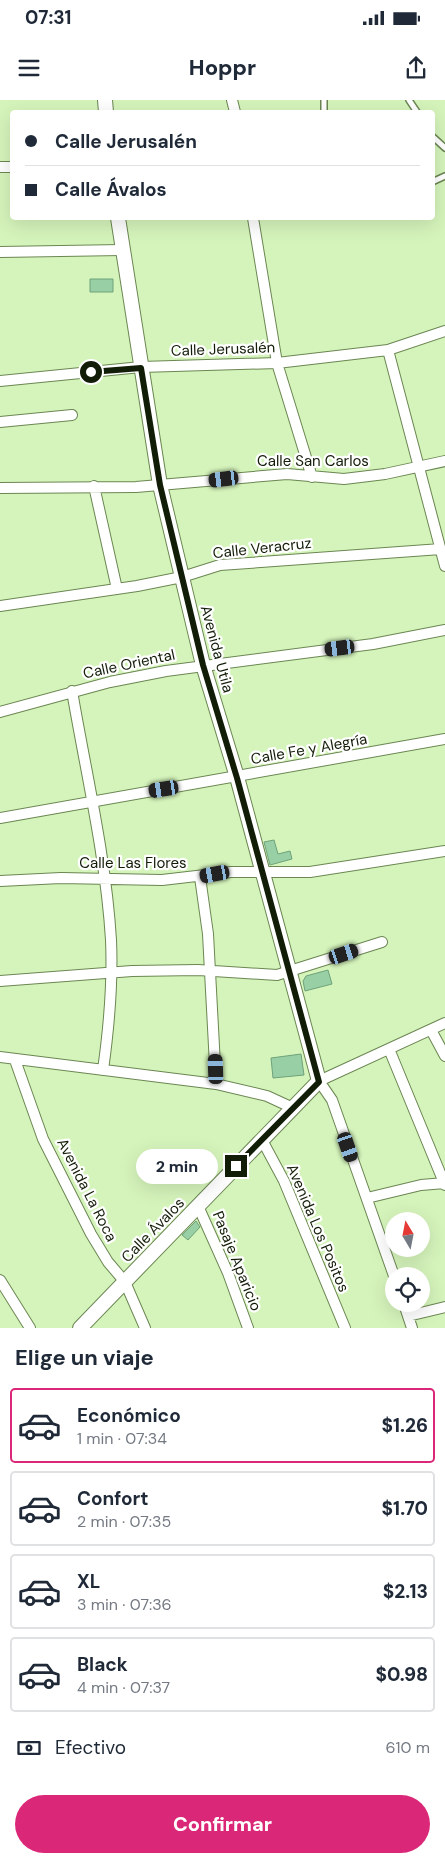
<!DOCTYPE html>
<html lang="es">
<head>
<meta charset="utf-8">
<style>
	:root { --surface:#fff; --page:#f6f6f7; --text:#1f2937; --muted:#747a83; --line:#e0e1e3; --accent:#db2777 }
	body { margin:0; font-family:"DM Sans",sans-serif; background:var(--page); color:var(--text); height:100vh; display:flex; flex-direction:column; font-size:19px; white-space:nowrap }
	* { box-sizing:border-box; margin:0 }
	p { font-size:16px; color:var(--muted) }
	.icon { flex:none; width:28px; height:28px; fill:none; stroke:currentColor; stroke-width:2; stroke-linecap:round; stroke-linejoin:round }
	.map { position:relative; height:1228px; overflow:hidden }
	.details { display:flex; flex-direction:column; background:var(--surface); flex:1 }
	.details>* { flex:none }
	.top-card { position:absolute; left:10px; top:10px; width:425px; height:110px; border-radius:5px; box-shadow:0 5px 20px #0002; display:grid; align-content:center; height:110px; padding:0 15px; background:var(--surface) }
	.needle { width:32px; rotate:350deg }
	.tools { position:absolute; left:385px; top:1112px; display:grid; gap:10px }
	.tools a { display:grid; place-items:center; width:45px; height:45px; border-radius:50%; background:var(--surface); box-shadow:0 5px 20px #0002; font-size:25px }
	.end { position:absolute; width:22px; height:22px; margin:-11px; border:6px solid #121d08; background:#fff; box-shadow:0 0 0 2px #fff }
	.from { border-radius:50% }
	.bubble { position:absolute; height:35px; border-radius:18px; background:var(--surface); box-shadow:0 5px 20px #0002; font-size:16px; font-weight:800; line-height:35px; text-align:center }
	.car { position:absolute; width:15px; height:30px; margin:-15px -8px; border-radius:6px; box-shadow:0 0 4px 1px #0007; background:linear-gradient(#222 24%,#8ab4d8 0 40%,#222 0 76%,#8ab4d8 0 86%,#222 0) }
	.top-card b { display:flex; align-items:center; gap:18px; height:48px; font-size:19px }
	.top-card b+b { border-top:1px solid var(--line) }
	.top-card i { width:12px; height:12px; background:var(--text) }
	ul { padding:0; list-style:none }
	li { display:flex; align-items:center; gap:15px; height:75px; margin:0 10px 8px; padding:0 5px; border:2px solid var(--line); border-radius:5px }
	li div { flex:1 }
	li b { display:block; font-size:19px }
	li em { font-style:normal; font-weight:800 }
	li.selected { border-color:var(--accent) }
	li>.icon { width:45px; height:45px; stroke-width:1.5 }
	h2 { padding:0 15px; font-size:22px; line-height:60px }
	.pay { display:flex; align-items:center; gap:12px; height:55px; padding:0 15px; font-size:19px }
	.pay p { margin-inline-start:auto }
	.cta { display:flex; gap:10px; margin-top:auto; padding:10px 15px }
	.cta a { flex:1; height:58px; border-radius:30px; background:var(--accent); color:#fff; font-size:20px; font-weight:800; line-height:58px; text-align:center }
	.status { display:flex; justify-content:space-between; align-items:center; height:35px; padding:0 25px; background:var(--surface); direction:ltr }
	.status svg { height:14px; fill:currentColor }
	header { display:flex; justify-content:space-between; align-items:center; height:65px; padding:0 15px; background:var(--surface); font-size:22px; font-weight:800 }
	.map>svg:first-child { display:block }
</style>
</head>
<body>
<div class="status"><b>07:31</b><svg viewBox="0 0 49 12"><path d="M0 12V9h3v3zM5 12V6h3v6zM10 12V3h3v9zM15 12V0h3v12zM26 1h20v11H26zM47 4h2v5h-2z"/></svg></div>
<header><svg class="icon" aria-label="menu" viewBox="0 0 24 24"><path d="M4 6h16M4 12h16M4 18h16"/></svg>Hoppr<svg class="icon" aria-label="share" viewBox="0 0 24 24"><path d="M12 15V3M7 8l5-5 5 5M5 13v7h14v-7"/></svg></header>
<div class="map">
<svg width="445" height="1228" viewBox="0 0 445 1228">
	<rect width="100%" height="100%" fill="#d5f4bb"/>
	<path fill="#99cfa5" stroke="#6ea27a" d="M 90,179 L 113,179 L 113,192 L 90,192 Z
		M 274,740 L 278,754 L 290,751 L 292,759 L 270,765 L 264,742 Z
		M 328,870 L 332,884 L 305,891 L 303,881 L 306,876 Z
		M 301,954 L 304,975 L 273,978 L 271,958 Z
		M 192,1055 L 206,1074 L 196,1082 L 182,1063 Z
		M 196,1121 L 200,1127 L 188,1140 L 182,1135 Z"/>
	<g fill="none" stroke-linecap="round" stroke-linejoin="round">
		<g stroke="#6b8652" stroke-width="8">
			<path id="lane" d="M 324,0 L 324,12
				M 409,0 L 417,12
				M 432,36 L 445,48
				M 432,82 L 445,76"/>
		</g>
		<g stroke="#6b8652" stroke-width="12">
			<path id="street" d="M 232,0 L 235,12
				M 0,67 L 12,67
				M 253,118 L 277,263 L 312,377
				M 0,152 L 122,150
				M 388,250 L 445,466
				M 0,281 L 141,267 L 277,263 L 388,250 L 445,231
				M 0,322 L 72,315
				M 94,386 L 117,489
				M 0,388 L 136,387 L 287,374 L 344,379 L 385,374 L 445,361
				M 0,506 L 137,486 L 182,477 L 220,465 L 441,449
				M 72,591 C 86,673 106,757 111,840 C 113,884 109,927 103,970
				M 0,612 L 110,582 L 166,571 L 373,544 L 445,530
				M 0,718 L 445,639
				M 200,777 L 208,834 L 216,984
				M 0,781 L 61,778 L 162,780 L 231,772 L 310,772 L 445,751
				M 0,881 L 132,871 L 198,870 L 277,875 L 382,842
				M 431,930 L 445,956
				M 389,949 L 445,1085
				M 0,957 L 216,984 L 267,996 L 293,1008
				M 15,960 L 43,1039 L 91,1134 L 108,1162 L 125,1182 L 145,1228
				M 262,1040 L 284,1081 L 345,1228
				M 367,1098 L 421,1085 L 445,1083
				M 198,1106 L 228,1173 L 248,1228
				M 394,1176 L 332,1000 L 319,981 L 445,923
				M 0,1180 L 30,1228
				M 404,1204 L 412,1228
				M 408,1216 L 445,1207"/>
		</g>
		<g stroke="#6b8652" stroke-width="16">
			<path id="secondary" d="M 105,0 L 106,12
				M 80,1228 L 319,981 L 237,677 L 203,565 L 160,385 L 118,118"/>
		</g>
		<use href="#lane" stroke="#fff" stroke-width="5"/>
		<use href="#street" stroke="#fff" stroke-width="10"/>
		<use href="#secondary" stroke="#fff" stroke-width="14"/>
	</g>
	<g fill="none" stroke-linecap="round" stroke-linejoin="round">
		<path stroke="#121d08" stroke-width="6" d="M 91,272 L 141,268 L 160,385 L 203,565 L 237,678 L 319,982 L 236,1066"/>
	</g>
	<g text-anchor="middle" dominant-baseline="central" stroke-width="4.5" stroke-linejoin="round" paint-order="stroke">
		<g font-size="15" fill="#121d08" stroke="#fff">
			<text transform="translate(223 249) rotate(-2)">Calle Jerusalén</text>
			<text x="313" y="361">Calle San Carlos</text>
			<text transform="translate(262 448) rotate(-6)">Calle Veracruz</text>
			<text transform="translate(217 549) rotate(75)">Avenida Utila</text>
			<text transform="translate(129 564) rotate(-12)">Calle Oriental</text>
			<text transform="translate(309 649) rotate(-10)">Calle Fe y Alegría</text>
			<text x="133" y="763">Calle Las Flores</text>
			<text transform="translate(87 1090) rotate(63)">Avenida La Roca</text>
			<text transform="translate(318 1128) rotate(67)">Avenida Los Positos</text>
			<text transform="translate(153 1130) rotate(-46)">Calle Ávalos</text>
			<text transform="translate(237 1161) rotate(68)">Pasaje Aparicio</text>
		</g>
	</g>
</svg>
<div class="tools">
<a><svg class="needle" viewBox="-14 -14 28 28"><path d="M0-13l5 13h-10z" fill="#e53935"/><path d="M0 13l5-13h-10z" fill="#747a83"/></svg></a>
<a><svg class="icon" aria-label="locate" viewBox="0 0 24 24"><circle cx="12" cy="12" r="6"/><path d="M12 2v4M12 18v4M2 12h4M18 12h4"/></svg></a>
</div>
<i class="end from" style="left:91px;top:272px"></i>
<i class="end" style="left:236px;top:1066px"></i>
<div class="bubble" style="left:136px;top:1049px;width:82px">2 min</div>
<i class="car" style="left:224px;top:379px;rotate:263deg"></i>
<i class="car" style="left:340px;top:548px;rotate:263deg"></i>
<i class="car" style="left:164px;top:689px;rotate:261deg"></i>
<i class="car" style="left:215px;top:774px;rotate:260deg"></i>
<i class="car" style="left:344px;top:854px;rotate:72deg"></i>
<i class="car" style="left:216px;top:969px;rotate:358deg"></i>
<i class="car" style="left:348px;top:1047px;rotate:161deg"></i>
<div class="top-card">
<b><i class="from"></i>Calle Jerusalén</b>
<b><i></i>Calle Ávalos</b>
</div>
</div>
<section class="details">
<h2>Elige un viaje</h2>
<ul>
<li class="selected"><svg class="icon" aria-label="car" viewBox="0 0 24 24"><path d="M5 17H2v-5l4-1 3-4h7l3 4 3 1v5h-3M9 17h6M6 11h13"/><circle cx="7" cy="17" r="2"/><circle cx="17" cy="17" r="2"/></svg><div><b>Económico</b><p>1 min · 07:34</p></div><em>$1.26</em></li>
<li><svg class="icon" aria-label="car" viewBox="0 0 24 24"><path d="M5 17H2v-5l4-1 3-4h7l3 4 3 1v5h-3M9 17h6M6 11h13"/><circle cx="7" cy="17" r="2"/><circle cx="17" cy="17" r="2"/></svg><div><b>Confort</b><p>2 min · 07:35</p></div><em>$1.70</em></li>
<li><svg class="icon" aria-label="car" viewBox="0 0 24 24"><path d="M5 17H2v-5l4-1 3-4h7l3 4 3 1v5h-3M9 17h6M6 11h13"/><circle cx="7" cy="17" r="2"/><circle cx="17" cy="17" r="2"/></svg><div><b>XL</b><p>3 min · 07:36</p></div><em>$2.13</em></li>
<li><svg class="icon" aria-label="car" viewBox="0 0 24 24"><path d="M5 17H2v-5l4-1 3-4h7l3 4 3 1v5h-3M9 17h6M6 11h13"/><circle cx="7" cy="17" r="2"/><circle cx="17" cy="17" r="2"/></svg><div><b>Black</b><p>4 min · 07:37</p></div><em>$0.98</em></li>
</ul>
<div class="pay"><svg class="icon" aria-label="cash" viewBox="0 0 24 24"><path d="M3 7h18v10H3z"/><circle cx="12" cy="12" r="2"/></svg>Efectivo<p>610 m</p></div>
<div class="cta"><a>Confirmar</a></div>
</section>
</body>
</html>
